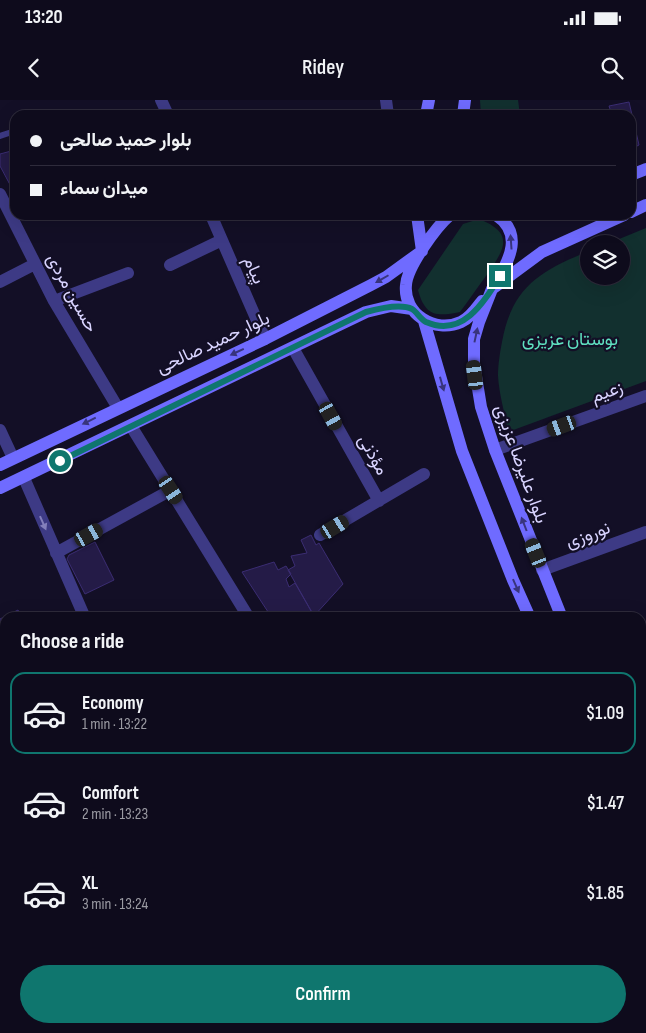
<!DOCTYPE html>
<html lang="en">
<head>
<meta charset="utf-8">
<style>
	:root { --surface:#0e0b1c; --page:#1c1929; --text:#f1f3f6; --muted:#9b9ba3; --line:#2e2b3b; --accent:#0f766e }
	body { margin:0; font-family:"Sofia Sans Condensed",Vazirmatn,sans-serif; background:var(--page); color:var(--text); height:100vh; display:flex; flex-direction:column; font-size:19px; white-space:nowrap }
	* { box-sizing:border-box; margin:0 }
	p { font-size:16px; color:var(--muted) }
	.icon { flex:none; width:28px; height:28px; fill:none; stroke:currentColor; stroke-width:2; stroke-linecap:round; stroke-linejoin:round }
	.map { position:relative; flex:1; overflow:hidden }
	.drawer { position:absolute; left:0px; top:512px; width:646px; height:421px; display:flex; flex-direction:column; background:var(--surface); border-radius:15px 15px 0 0; box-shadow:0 5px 20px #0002,0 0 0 1px var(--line) }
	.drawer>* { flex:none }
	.guide { position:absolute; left:10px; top:10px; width:626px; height:110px; border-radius:15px; box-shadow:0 5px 20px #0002,0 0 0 1px var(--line); display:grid; align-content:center; height:110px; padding:0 20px; background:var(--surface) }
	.buttons { position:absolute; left:580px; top:135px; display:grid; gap:10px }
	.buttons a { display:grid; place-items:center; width:50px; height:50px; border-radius:50%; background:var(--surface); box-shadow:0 5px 20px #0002,0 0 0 1px var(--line); font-size:25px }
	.end { position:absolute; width:22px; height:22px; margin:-11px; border:6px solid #0f766e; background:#fff; box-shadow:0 0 0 2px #fff }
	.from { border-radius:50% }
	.car { position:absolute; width:15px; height:30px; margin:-15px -8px; border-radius:6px; box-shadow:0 0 4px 1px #0007; background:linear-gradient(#222 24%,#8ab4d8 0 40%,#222 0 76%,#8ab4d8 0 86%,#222 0) }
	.guide b { display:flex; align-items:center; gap:18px; height:48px; font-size:19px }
	.guide b+b { border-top:1px solid var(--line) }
	.guide i { width:12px; height:12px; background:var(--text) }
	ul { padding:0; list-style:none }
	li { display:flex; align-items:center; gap:15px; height:82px; margin:0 10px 8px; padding:0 10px; border:2px solid transparent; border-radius:15px }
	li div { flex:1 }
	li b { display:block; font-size:19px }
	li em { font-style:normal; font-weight:600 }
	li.active { border-color:var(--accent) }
	li>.icon { width:45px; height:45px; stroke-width:1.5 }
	h2 { padding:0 20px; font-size:22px; line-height:60px }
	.cta { display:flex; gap:10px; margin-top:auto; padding:10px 20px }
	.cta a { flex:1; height:58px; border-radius:30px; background:var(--accent); color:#fff; font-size:20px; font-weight:600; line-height:58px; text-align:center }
	.status { display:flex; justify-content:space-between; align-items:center; height:35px; padding:0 25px; background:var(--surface); direction:ltr }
	.status svg { height:14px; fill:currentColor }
	header { display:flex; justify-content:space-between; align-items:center; height:65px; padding:0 20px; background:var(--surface); font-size:22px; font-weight:600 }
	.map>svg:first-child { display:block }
</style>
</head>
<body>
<div class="status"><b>13:20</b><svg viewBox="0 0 49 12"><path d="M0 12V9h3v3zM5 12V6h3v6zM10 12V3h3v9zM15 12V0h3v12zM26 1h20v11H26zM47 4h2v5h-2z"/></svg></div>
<header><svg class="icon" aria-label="back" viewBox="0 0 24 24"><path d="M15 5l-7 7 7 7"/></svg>Ridey<svg class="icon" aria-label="search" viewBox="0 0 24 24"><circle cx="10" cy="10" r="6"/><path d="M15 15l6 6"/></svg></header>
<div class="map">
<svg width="646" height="933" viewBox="0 0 646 933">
	<rect width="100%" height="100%" fill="#130f26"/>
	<path fill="#12302f" d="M 480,0 L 518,0 L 520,15 L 481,15 Z
		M 479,119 C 517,134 503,151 486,176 C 477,188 469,200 460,212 C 436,217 425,216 418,190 L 463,124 Z
		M 646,128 L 646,281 L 508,332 C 505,314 499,294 498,276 C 498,265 500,252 502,242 C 512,187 540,171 589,151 L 589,176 L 621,176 L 621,144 L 607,144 Z
		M 411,929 L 452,929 L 454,933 L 413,933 Z"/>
	<path fill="#241b47" stroke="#3b2d73" d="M 629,2 L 639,45 L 631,49 L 631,15 L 612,15 L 609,6 Z
		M 15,50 L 15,94 L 0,66 L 0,54 Z
		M 311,435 L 316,445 L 319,443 L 343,484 L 314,516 L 288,470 L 295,466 L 291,456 L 307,453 L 301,440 Z
		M 95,442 L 114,480 L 85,494 L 67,459 L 69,455 Z
		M 274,462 L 278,470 L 286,466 L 291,474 L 286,479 L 289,487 L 295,483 L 314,516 L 311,518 L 272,518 L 242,472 Z
		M 18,510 L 22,518 L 5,518 L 5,563 L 0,554 L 0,519 Z
		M 5,647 L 5,710 L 2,711 L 0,706 L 0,649 Z
		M 84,929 L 124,929 L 125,933 L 85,933 Z
		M 149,929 L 188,929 L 189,933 L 150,933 Z
		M 256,929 L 290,929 L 291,931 L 282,933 L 257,933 Z
		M 464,929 L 561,929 L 563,933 L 466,933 Z"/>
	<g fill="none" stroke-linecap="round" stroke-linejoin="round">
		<path stroke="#3d3a85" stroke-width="6" d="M 0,36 L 15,31
			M 641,832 L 646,829
			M 0,877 L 5,890
			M 0,915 L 5,927
			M 21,929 L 23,933
			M 637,929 L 639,933"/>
		<path stroke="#3d3a85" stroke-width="12" d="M 161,0 L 168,15
			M 386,0 L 388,15
			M 0,94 L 54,201 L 118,308
			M 211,115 L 265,239
			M 170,165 L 222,140
			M 0,182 L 35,164
			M 54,201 L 128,173
			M 293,248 L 379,401
			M 131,326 L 249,518
			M 0,330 L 13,358
			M 495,350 L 646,296
			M 24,378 L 85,518
			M 320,435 L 424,374
			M 56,453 L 171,390
			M 542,470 L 646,432
			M 0,583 L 5,594
			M 641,583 L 646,581
			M 641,680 L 646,677
			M 139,929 L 140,933
			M 245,929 L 246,933
			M 339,929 L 340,933"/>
		<path stroke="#6f6bff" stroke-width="12" d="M 426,15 L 429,0
			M 463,15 L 465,0
			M 631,75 L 646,69
			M 631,112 L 646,105
			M 450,115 C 436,127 407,167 406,185 C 403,214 435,234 461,222 C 470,218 476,209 482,201
			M 496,115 C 523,133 510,159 497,181
			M 424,221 L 462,351 L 513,480 L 530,518
			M 0,365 L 265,239 L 371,185 L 386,177 L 422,151 L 417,115
			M 0,388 L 366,212 L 391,206 L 412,209
			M 562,518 L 495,350 L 481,307 L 474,264 L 474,239 L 479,222 L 492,189 L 542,152 L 624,115
			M 641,693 L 646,703
			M 641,760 L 646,770"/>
		<path stroke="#ff4fa3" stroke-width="15" d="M 0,819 L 5,832
			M 45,929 L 46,933"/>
	</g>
	<defs><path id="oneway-solid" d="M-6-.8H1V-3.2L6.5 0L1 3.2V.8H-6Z" transform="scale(1.25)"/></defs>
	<g fill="#38347d">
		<use href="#oneway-solid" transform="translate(511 142) rotate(-94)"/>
		<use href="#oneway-solid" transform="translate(382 179) rotate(150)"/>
		<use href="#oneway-solid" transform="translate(476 235) rotate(-78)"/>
		<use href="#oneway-solid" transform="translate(237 252) rotate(155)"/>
		<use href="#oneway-solid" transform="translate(442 284) rotate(74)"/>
		<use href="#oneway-solid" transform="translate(89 321) rotate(154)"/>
		<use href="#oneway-solid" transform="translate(524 424) rotate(-111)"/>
		<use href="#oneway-solid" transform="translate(516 486) rotate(66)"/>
	</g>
	<use fill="#837fbc" href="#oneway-solid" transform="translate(43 423) rotate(66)"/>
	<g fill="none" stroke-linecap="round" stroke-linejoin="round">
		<path stroke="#0f766e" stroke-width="6" d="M 60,361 L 366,212 C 377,209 400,203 412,209 C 417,212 420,219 426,222 C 463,238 484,202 500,176"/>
	</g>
	<g text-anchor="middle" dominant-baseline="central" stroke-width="4.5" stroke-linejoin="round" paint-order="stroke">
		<g font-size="18" fill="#d9d4ff" stroke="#130f26">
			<text transform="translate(254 170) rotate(66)">پیام</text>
			<text transform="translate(72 193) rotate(61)">حسین مردی</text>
			<text transform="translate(213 243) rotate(-25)">بلوار حمید صالحی</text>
			<text transform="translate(607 292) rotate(-20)">زعیم</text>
			<text transform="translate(373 355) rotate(61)">مؤذنی</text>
			<text transform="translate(521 364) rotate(70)">بلوار علیرضا عزیزی</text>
			<text transform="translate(588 435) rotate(-20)">نوروزی</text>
		</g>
		<g font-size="18" fill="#5fe0c0" stroke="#130f26">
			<text x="570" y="239">بوستان عزیزی</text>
		</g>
	</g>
</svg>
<div class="buttons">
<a><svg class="icon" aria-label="layers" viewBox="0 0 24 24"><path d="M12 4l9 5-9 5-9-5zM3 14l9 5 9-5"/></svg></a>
</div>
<i class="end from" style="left:60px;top:361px"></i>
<i class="end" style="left:500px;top:176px"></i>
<i class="car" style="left:475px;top:275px;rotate:353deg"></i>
<i class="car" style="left:331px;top:316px;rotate:151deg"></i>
<i class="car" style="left:562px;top:326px;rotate:250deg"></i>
<i class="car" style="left:171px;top:390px;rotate:147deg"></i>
<i class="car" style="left:335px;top:427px;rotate:59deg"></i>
<i class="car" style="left:89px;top:435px;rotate:61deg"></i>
<i class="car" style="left:536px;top:453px;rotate:338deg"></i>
<div class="guide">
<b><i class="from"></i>بلوار حمید صالحی</b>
<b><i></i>میدان سماء</b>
</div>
<section class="drawer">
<h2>Choose a ride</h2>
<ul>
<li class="active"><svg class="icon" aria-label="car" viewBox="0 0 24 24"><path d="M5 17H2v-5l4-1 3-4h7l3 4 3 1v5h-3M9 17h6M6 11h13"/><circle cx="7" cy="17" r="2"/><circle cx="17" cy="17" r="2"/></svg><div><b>Economy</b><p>1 min · 13:22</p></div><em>$1.09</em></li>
<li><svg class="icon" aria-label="car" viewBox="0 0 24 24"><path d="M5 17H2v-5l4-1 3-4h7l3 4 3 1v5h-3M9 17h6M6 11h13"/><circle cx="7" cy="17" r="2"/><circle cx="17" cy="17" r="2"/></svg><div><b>Comfort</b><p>2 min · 13:23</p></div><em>$1.47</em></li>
<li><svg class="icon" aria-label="car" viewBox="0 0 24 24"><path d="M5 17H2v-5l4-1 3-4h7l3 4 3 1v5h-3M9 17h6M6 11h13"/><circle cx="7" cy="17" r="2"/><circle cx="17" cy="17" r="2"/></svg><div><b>XL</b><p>3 min · 13:24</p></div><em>$1.85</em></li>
</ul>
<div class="cta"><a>Confirm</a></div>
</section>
</div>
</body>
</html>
